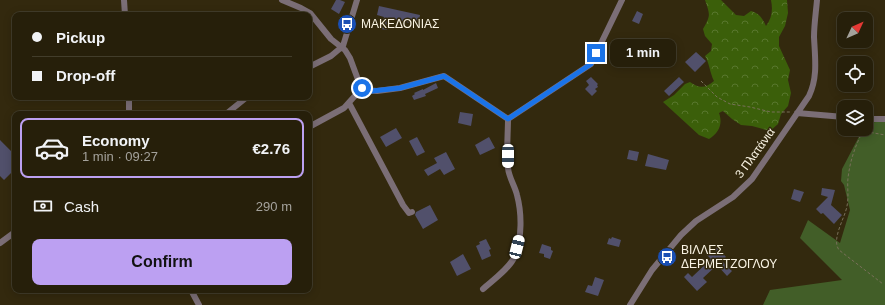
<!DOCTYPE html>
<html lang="en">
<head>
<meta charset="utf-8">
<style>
	:root { --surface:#261f0a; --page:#2e2713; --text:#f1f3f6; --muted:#a4a29c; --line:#423d2b; --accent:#bca0f2 }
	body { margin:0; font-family:Arial,sans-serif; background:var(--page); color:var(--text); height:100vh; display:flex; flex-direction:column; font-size:15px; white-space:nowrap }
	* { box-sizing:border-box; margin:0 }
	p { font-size:13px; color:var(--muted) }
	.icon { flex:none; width:22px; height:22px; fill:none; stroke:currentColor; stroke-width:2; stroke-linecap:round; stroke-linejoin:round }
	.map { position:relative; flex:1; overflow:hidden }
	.sheet { position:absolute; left:12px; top:111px; width:300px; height:182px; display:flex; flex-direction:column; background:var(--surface); border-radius:8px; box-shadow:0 2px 10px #0003,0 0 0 1px var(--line) }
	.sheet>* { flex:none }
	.banner { position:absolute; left:12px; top:12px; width:300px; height:88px; border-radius:8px; box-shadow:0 2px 10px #0003,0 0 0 1px var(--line); display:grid; align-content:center; height:88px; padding:0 20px; background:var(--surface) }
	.needle { width:26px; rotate:46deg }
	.tools { position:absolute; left:837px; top:12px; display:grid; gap:8px }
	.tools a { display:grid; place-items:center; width:36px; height:36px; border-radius:8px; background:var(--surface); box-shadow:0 2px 10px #0003,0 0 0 1px var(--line); font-size:20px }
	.end { position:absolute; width:18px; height:18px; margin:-9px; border:5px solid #1a73e8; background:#fff; box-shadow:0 0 0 2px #fff }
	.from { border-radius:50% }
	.bubble { position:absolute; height:28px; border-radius:8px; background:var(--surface); box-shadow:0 2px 10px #0003,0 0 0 1px var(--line); font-size:13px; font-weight:700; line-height:28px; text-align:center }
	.car { position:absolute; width:12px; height:24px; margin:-12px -6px; border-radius:5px; box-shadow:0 0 3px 1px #0007; background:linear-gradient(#fff 24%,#345 0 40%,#fff 0 76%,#345 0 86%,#fff 0) }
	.banner b { display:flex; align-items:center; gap:14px; height:38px; font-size:15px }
	.banner b+b { border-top:1px solid var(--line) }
	.banner i { width:10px; height:10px; background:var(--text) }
	ul { padding:7px 0 0; list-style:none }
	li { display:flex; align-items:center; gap:12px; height:60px; margin:0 8px 6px; padding:0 12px; border:2px solid transparent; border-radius:8px }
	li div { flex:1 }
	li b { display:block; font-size:15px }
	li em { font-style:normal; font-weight:700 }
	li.active { border-color:var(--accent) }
	li>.icon { width:36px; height:36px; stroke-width:1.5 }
	.pay { display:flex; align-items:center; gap:10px; height:44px; padding:0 20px; font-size:15px }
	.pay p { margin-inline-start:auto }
	.primary-button { display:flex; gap:8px; margin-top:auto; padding:8px 20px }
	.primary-button a { flex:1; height:46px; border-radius:8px; background:var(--accent); color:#111; font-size:16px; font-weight:700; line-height:46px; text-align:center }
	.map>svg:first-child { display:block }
</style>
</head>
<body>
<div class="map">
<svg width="885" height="305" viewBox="0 0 885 305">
	<defs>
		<pattern id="forest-crowns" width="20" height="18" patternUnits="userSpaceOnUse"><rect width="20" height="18" fill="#3b5f0a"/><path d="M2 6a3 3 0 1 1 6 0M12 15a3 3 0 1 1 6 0" fill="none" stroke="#58772e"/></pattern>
	</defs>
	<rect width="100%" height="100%" fill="#33290e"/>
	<path fill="#425e28" d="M 885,121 L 885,305 L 763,305 L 770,290 L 842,280 L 800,238 L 808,220 L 840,243 L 850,210 L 844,185 L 841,181 L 842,169 L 863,129 L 866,129 L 867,123 Z"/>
	<path fill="url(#forest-crowns)" d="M 705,0 L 721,0 L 736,15 L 744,16 L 751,11 C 759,13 763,19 766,26 C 772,18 773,10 771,0 L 787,0 L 788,13 L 785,26 L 779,37 L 779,46 L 790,70 L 788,80 L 791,93 L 788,106 L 781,114 L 778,124 L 770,131 L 752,126 L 741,125 L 732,119 L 723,111 L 719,113 C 723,124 719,133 709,139 L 699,135 L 663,102 L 674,95 L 685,84 L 690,82 C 699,89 706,88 714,81 C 710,73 709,62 705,56 L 711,51 L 712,44 L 705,36 L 703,29 C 711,15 710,15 705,0 Z"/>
	<path fill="#51506b" d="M 336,0 L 340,0 L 345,2 L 339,14 L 331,9 Z
		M 379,6 L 420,15 L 418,25 L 390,18 L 387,30 L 381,29 L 384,17 L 377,15 Z
		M 637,11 L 643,14 L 639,24 L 632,21 Z
		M 696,52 L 706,61 L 695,72 L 685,62 Z
		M 591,77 L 598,84 L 597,85 L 598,87 L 595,89 L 597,91 L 592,96 L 585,89 L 589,85 L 586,81 Z
		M 679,77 L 684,82 L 669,96 L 664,91 Z
		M 436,83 L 438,88 L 425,94 L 426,96 L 414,100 L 412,96 L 415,94 L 414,93 L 423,89 L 423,90 Z
		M 460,112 L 473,114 L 471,126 L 458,123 Z
		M 396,128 L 402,138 L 386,147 L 380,137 Z
		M 417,137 L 425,152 L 417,156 L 409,141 Z
		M 489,137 L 495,148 L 480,155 L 475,145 Z
		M 0,140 L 12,152 L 15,149 L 15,169 L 4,180 L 0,176 Z
		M 629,150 L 639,152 L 637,161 L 627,159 Z
		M 446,152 L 455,169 L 444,175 L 440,169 L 428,176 L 424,170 L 437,163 L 434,158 Z
		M 648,154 L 669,160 L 666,170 L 645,166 Z
		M 822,188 L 835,190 L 831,205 L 842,215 L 834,224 L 823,213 L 821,214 L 816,209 L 828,197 L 821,195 Z
		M 794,189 L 804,192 L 800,202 L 791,199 Z
		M 430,205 L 438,220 L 423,229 L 415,215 L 416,212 Z
		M 612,237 L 621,240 L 619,247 L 607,244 L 609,238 L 611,239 Z
		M 486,239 L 491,249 L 489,250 L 491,256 L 482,260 L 476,246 L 480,244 L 479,242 Z
		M 542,244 L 551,247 L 551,250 L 553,251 L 550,259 L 544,257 L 544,254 L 539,253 Z
		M 717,247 L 726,257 L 722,261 L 732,271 L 727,276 L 717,265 L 703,278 L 707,282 L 697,291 L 684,277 L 688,273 L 692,277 L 711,259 L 707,255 Z
		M 463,254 L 471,269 L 457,276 L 450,262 Z
		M 595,277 L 604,280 L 598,296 L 585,292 L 588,285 L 592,286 Z"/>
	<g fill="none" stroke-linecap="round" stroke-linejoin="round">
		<path stroke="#787059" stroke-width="1" stroke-dasharray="3 2" stroke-linecap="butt" d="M 701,81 L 717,97 L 730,104 L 750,107 L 771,112 L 791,112
			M 862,129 L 863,131 L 885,135
			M 863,131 C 855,146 850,161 848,178 C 847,187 849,197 847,206 C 845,218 831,239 839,250 L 883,284"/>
		<path stroke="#7b6e76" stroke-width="6" d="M 124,0 L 125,15
			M 282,0 L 301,8 L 310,13 L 331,39 L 345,50 L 350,58 L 360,85 L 364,90 L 377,91 L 400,88 L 444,76 L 508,119 C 508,133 506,156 508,168 C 509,178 515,186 517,195 C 522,214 522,237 515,256 C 510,268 493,280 483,289
			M 309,67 L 331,56 L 343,46 L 357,0
			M 129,97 L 129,114
			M 349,103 L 403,205 L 409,213 L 412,212
			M 797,113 L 844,117
			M 226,114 L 247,97
			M 508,119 L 591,64 L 622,0
			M 866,119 L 885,119
			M 309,127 L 344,108 L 362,88
			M 0,243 L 15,232
			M 191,290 L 199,305
			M 630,305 L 652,270 L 681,235 L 696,221 L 733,197 L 752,179 L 809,96 C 818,77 815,58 814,37 C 814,25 816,12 817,0"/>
	</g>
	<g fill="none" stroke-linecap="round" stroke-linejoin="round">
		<path stroke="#1a73e8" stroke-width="5" d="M 362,88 L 372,91 L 400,88 L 444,76 L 508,119 L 591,64 L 596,53"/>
	</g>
	<defs>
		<g id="bus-disc" transform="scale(1)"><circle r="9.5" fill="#1a4fb4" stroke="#33290e"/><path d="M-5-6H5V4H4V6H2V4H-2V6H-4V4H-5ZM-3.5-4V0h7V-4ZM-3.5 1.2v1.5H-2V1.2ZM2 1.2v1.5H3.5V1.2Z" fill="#fff"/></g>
	</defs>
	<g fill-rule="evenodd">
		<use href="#bus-disc" x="347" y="24"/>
		<use href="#bus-disc" x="667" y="257"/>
	</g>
	<g text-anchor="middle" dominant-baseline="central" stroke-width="3" stroke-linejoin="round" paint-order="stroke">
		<g font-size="12" fill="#faf4e4" stroke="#33290e" text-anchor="start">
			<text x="361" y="24">ΜΑΚΕΔΟΝΙΑΣ</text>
			<text x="681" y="250">ΒΙΛΛΕΣ<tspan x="681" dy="14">ΔΕΡΜΕΤΖΟΓΛΟΥ</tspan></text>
		</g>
		<g font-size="12" fill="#faf4e4" stroke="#33290e">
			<text transform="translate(755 153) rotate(-54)">3 Πλατάνια</text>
		</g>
	</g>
</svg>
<div class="tools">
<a><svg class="needle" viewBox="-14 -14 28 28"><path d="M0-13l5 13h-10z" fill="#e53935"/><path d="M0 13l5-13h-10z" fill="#a4a29c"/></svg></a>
<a><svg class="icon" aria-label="locate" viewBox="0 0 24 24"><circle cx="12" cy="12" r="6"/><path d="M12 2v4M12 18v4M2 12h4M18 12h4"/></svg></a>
<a><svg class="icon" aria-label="layers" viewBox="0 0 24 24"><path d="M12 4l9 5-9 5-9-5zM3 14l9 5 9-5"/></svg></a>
</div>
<i class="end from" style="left:362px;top:88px"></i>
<i class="end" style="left:596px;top:53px"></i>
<div class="bubble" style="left:610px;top:39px;width:66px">1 min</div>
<i class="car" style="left:508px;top:156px;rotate:180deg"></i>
<i class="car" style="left:517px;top:247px;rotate:14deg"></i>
<div class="banner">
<b><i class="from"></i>Pickup</b>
<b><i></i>Drop-off</b>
</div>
<section class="sheet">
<ul>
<li class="active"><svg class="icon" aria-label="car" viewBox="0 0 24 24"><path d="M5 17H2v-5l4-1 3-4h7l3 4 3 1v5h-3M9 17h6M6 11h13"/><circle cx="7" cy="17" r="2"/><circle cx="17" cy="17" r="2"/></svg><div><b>Economy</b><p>1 min · 09:27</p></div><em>€2.76</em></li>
</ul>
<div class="pay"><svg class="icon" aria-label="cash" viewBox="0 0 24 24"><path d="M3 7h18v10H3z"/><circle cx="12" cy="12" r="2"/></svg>Cash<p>290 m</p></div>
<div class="primary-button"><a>Confirm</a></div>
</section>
</div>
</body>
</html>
